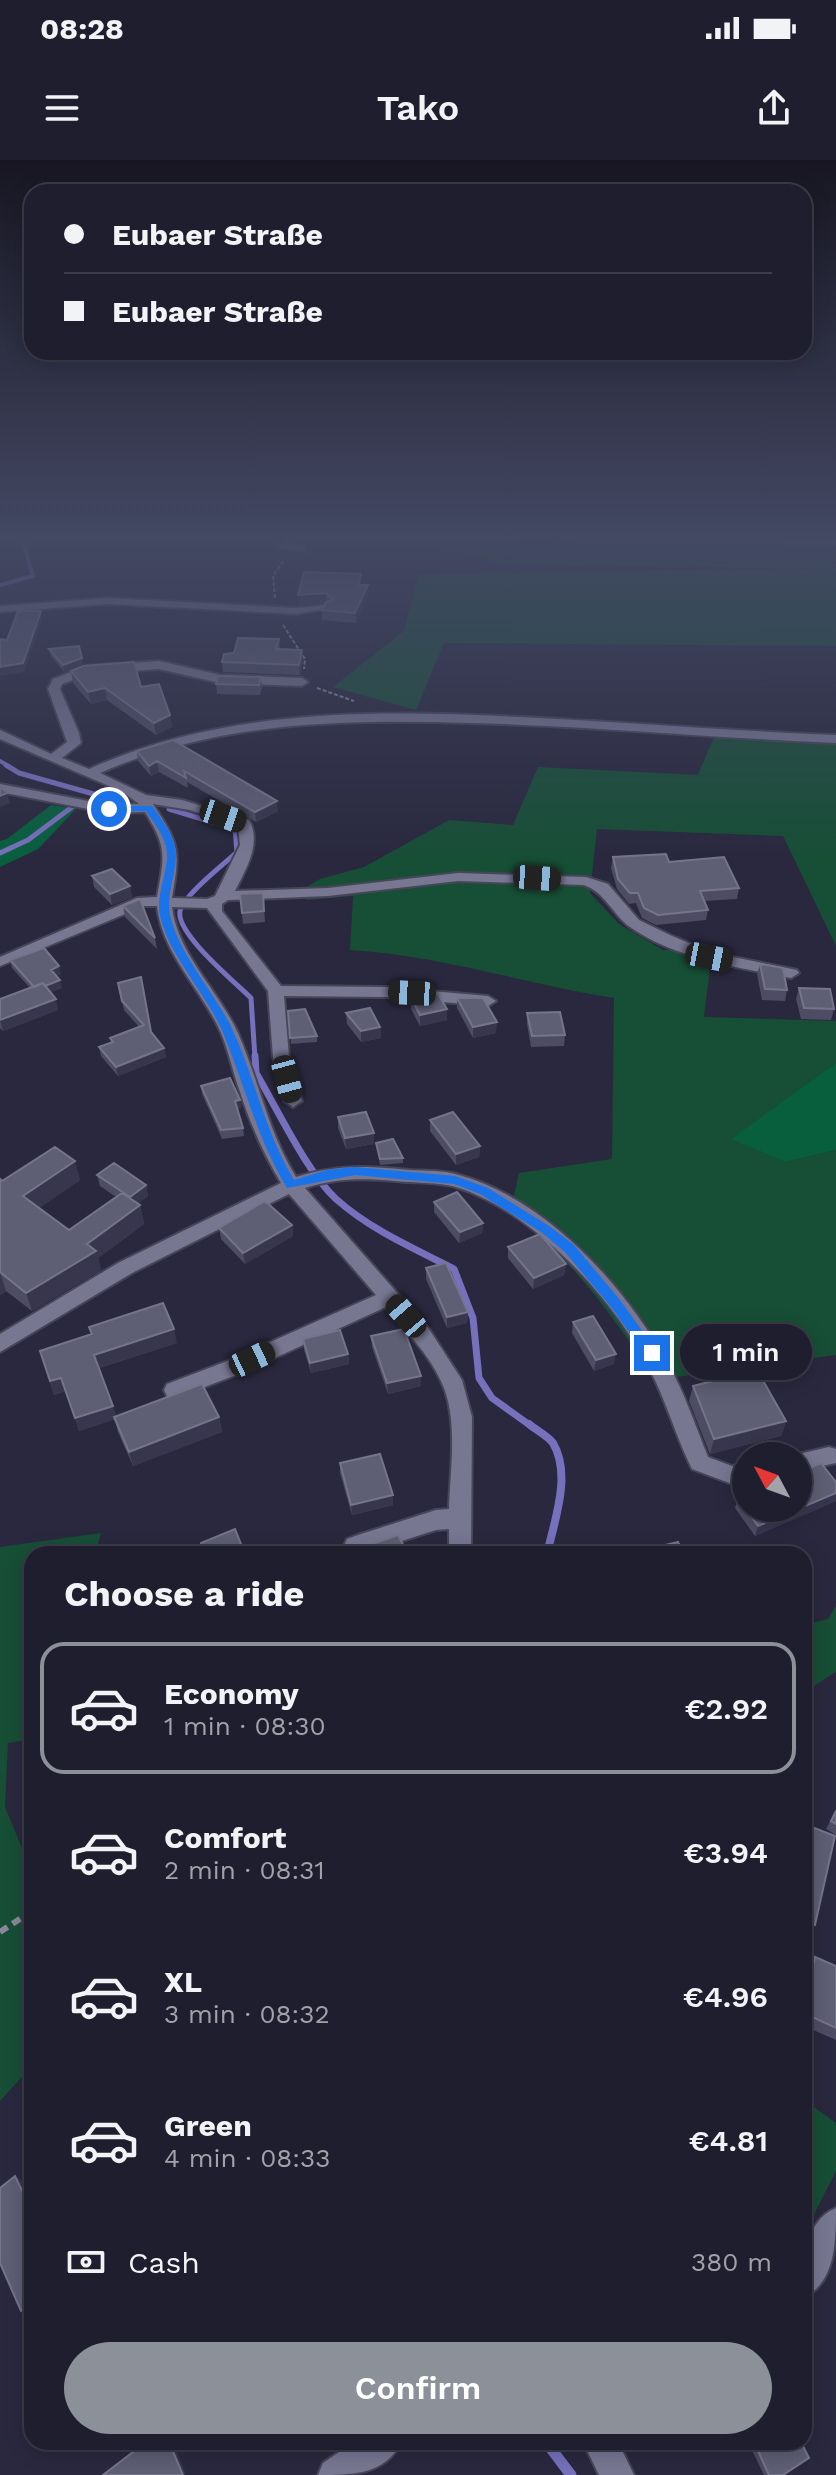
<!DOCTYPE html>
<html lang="en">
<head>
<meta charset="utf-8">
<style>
	:root { --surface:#1f1e2e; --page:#272736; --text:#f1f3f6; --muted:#a1a2aa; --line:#3c3c4a; --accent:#8c9099 }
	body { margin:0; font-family:"Work Sans",sans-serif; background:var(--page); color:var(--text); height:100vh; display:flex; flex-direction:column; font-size:30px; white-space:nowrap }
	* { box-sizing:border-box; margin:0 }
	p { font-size:26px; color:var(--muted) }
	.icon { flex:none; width:44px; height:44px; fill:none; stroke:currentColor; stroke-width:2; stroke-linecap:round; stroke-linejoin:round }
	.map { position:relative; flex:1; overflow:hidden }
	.panel { position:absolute; left:24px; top:1386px; width:788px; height:904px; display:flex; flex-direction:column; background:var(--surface); border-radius:24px; box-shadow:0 4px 20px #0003,0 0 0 2px var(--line) }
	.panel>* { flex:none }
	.banner { position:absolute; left:24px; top:24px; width:788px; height:176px; border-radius:24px; box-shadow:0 4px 20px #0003,0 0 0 2px var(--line); display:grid; align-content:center; height:176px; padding:0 40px; background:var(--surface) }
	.needle { width:52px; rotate:311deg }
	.buttons { position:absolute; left:732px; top:1282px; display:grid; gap:16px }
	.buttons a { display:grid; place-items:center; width:80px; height:80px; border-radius:50%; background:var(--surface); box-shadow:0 4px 20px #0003,0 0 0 2px var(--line); font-size:40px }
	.end { position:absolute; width:36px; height:36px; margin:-18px; border:10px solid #1a73e8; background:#fff; box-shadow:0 0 0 4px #fff }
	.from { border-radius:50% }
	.bubble { position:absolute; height:56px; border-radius:28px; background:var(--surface); box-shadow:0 4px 20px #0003,0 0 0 2px var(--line); font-size:26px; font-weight:600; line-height:56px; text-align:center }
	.car { position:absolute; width:24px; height:48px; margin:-24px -12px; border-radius:10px; box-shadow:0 0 6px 2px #0007; background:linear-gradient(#222 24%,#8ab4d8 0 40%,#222 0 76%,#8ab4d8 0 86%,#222 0) }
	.banner b { display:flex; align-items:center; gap:28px; height:76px; font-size:30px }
	.banner b+b { border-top:2px solid var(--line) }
	.banner i { width:20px; height:20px; background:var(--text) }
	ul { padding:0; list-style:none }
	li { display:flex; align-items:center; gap:24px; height:132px; margin:0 16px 12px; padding:0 24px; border:4px solid transparent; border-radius:24px }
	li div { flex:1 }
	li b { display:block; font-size:30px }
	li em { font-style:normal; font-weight:600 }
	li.active { border-color:var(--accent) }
	li>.icon { width:72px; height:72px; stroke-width:1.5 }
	h2 { padding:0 40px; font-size:36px; line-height:96px }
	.pay { display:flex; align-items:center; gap:20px; height:88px; padding:0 40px; font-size:30px }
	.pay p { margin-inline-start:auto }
	.action { display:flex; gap:16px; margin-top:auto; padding:16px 40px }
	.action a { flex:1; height:92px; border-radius:48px; background:var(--accent); color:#fff; font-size:32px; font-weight:600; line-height:92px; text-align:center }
	.status { display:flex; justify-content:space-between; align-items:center; height:56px; padding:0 40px; background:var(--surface); direction:ltr }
	.status svg { height:22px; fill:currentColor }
	header { display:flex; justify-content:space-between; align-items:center; height:104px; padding:0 40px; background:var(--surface); font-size:36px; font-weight:600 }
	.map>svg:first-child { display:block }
</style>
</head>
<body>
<div class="status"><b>08:28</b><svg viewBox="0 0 49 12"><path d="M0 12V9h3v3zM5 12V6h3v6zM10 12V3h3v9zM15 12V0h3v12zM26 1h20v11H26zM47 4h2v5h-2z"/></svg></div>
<header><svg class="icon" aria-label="menu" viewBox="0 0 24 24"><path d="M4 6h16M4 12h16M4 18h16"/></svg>Tako<svg class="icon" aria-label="share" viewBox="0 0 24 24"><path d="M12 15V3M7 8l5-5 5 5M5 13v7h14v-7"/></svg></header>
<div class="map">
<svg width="836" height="2315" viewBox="0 0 836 2315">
	<rect width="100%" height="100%" fill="#29283e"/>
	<path fill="#174e36" d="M 430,378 L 836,384 L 836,486 L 444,483 L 416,550 L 333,527 L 404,471 L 419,414 L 820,409 L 502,404 L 446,389 Z
		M 714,577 L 836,583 L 836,786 L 783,676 L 597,669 L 590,733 L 619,764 L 663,790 L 712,790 L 704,857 L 836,861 L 836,903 L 732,979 L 785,1002 L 836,990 L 836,1195 L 655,1220 C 614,1158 571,1096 510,1053 L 519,1013 L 612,999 L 614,838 C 526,824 438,795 350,790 L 353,736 L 306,740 L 307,727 L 320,719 L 364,707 L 449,660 L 513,665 L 538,607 L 698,615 Z
		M 101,1373 L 95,1394 L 32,1394 L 32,1579 L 8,1583 L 5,1647 L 32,1712 L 32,1906 L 0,1941 L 0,1387 Z
		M 836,1446 L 836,1512 L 804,1532 L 804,1465 L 828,1459 Z
		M 804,1931 L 814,1947 L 836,1963 L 836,2011 L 804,2074 Z"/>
	<path fill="#085f3e" d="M 51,645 L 76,649 L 38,689 L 0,707 L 0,681 L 7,679 Z
		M 836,903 L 836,990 L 785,1002 L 731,979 Z"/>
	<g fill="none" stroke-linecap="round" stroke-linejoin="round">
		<path stroke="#7770bd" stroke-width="4" d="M 0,425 L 33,416 L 23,381 L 27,375
			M 0,601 L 10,607"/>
		<path stroke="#7770bd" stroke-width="5" d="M 6,605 L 19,613 L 115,640
			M 169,649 L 235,669 L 237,692 C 224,704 184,735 180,751 C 175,773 236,823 251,838 L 255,898
			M 0,693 L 28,680 L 72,647"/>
		<path stroke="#7770bd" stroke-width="7" d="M 255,896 L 256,913 C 278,950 306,1011 336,1039 C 371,1070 413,1088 454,1109 L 473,1158 L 479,1218 L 492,1238 L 531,1266"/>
		<path stroke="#7770bd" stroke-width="8" d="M 529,1264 C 536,1270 548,1276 553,1283 C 572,1315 554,1362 547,1394"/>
		<path stroke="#7770bd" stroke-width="11" d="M 546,2282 L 571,2315"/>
		<g stroke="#474558" stroke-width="4">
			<path id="minor" d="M 287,375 L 297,375 L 291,384 L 305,387 L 305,391 L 280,388 L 279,386 Z
				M 520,375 L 836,379 L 836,385 L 525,378 Z
				M 108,438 L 297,448 L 325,445 L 331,448 L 297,454 L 108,444 L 0,452 L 0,446 Z
				M 159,501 L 220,515 L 302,518 L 308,522 L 302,526 L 220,523 L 159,509 L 89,514 L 62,524 L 60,529 L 79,573 L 81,583 L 62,598 L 89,609 C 225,548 374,550 520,557 C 625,562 730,571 836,575 L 836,583 C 714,578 593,566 471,563 C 344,559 218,561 100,613 L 146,635 L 182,640 L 249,660 C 262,683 246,709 235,731 L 328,728 L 458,713 L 586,717 L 608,724 L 639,760 L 672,776 L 713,793 L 797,810 L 799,813 L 791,818 C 737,807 676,799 630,767 C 612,754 606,733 584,725 L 458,721 L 328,736 L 228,740 L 222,744 L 222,751 L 281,826 L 386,827 L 488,836 L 496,841 L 488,846 L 386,837 L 284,836 L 289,897 L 302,941 L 293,947 L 284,941 L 273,897 L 268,831 L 207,748 L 172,747 C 178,795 219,831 238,873 C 259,921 268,972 296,1017 C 338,1004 367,1006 410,1010 C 426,1011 444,1010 459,1015 C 546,1039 624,1125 667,1202 C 684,1231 695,1265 708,1297 L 732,1306 L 746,1303 L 746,1321 L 732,1324 L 692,1309 C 676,1277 666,1240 649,1208 C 613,1138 533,1051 456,1027 C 438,1022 415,1023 395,1021 C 363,1018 336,1018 305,1028 L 429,1169 L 462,1220 L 472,1257 L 471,1394 L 449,1394 L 449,1369 L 436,1370 L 361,1394 L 347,1393 L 344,1386 L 347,1379 L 355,1376 L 436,1350 L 449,1349 C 450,1310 459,1258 441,1221 C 428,1193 405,1170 386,1147 L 244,1212 L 181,1236 L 174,1238 L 167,1236 L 164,1230 L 167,1224 L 230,1200 L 376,1135 L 289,1034 L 132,1113 L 0,1192 L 0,1174 L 118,1103 L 281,1023 C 264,995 250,963 240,932 C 233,913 229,892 221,873 C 203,831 162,794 157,746 L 144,746 L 0,806 L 0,797 L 137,738 L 157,737 C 164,696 168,689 145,652 L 109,653 L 0,632 L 0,624 L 109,645 L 139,644 L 123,632 L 0,579 L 0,570 L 51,594 L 67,582 L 48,529 L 53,519 L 87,506 ZM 153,644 L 190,650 L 238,666 L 240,685 L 215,736 L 207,739 L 172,738 C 180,690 180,685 153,644 Z
				M 829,1287 L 836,1289 L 836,1303 L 798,1311 L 798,1296 L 790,1296 Z
				M 836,2048 C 836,2078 836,2123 804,2137 C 804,2106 802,2062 836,2048 Z
				M 354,2282 L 401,2282 C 386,2315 351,2315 318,2315 L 323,2303 Z
				M 583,2282 L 618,2282 L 634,2315 L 599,2315 Z"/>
		</g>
		<path stroke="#88889a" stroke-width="2" stroke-dasharray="4 2" stroke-linecap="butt" d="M 275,438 L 273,416 L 283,401
			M 283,465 L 305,499 L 304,509
			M 317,528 L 354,541"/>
		<path stroke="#88889a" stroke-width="6" stroke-dasharray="9 6" stroke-linecap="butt" d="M 0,1772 L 32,1751"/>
		<use href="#minor" fill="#787792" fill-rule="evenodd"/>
	</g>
	<path fill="#4d4c64" d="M 361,425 L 368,425 L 368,435 L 356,463 L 322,460 L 322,450 L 326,442 L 298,445 L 298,435 Z
		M 279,479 L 280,489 L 302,490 L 303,500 L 300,515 L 223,512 L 222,502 L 234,493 Z
		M 49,489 L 83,504 L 64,512 L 51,496 Z
		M 71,511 L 141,527 L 170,555 L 172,567 L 156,575 L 107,540 L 91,544 L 73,523 Z
		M 261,517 L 262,528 L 260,535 L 217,534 L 216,524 Z
		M 137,591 L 278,651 L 256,662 L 187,622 L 188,628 L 159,612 L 151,616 L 138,601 Z
		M 613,697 L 669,702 L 739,728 L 737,739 L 704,741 L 708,750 L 706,760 L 656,765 L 642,758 L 636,743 L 629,744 L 617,729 L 611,708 Z
		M 92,716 L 130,726 L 132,737 L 112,745 L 94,727 Z
		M 263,733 L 265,762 L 243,764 L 240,734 Z
		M 123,746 L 155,778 L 157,789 L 125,757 Z
		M 10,800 L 61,814 L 56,816 L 62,828 L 51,832 L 58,850 L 3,871 L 0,868 L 0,839 L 30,828 L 12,808 Z
		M 760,804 L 787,830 L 785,841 L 762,840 L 757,814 Z
		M 118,823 L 151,872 L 164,888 L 166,897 L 118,916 L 101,896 L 99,887 L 111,882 L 110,878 L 139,867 L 124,850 Z
		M 799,828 L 834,849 L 831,860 L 801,859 L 796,839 Z
		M 411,838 L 447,849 L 447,860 L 420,866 L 411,849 Z
		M 457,838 L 496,873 L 473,878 L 457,848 Z
		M 288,851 L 317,876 L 317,882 L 291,884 Z
		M 346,853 L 380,867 L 381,878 L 361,882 L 347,864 Z
		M 527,853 L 565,875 L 564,886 L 531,887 L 527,864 Z
		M 201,926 L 240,940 L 241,948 L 237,949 L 243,968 L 244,976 L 222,979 L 202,934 Z
		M 338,957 L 374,973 L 374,984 L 346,989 L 338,968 Z
		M 430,960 L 480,986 L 479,997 L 456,1005 L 430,971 Z
		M 376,983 L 403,998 L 403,1003 L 380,1005 Z
		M 97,1015 L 146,1025 L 148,1036 L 138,1043 L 140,1045 L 144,1064 L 98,1098 L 101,1110 L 32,1151 L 6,1131 L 0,1135 L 0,1019 L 2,1021 L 80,1020 L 39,1048 L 69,1070 L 116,1037 L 100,1026 Z
		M 434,1042 L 483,1063 L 482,1073 L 459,1083 L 434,1052 Z
		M 292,1065 L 293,1076 L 245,1104 L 221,1079 L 219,1068 Z
		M 508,1087 L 566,1104 L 564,1115 L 533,1129 L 508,1098 Z
		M 426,1108 L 468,1152 L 467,1163 L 447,1168 L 426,1119 Z
		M 573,1162 L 614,1204 L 594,1211 L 572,1173 Z
		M 371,1176 L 421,1226 L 388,1234 L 372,1187 Z
		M 303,1179 L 348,1194 L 349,1204 L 311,1213 L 304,1190 Z
		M 177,1183 L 99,1208 L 116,1256 L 219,1257 L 222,1272 L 133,1306 L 118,1272 L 115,1259 L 79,1271 L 66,1231 L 54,1235 L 40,1191 Z
		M 693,1226 L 786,1261 L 781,1276 L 710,1294 L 689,1241 Z
		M 340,1303 L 393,1345 L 352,1355 L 340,1313 Z
		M 836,1322 L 836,1341 L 755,1376 L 735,1348 L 738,1338 Z
		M 836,1649 L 836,1675 L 826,1669 Z
		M 804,1664 L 815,1765 L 810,1772 L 804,1770 Z
		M 815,1797 L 836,1806 L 836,1880 L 804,1866 L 804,1822 L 808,1807 Z
		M 748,2282 L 801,2282 L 783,2315 L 764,2315 Z"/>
	<path fill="#37364e" d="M 368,425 L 368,435 L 356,463 L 355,453 Z
		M 326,433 L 326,442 L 298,445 L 298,435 Z
		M 41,451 L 42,460 L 24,512 L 0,516 L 0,507 Z
		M 302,490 L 303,500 L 300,515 L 299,505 Z
		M 82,498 L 83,504 L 64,512 L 63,505 Z
		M 105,528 L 107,540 L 91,544 L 88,532 Z
		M 170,555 L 172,567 L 156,575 L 154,563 Z
		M 157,601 L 159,612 L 151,616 L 149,606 Z
		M 7,633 L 10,643 L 0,647 L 0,636 Z
		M 277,641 L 278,651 L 256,662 L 255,652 Z
		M 130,726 L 132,737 L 112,745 L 110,734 Z
		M 59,806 L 61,814 L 53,818 L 51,810 Z
		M 60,820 L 62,828 L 38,837 L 36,829 Z
		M 56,839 L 58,850 L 3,871 L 0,860 Z
		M 447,849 L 447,860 L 420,866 L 420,855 Z
		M 497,862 L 496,873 L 473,878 L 473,867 Z
		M 380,867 L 381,878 L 361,882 L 361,871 Z
		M 164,888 L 166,897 L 118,916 L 116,907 Z
		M 240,940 L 241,948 L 236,950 L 235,941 Z
		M 374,973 L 374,984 L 346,989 L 345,978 Z
		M 480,986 L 479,997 L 456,1005 L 456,994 Z
		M 75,1001 L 80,1020 L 29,1055 L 23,1036 Z
		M 146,1025 L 148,1036 L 132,1047 L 130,1037 Z
		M 140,1045 L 144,1064 L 98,1098 L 101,1110 L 32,1151 L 26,1133 L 87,1084 Z
		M 483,1063 L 482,1073 L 459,1083 L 460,1072 Z
		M 292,1065 L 293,1076 L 245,1104 L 243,1093 Z
		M 566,1104 L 564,1115 L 533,1129 L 534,1118 Z
		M 0,1112 L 6,1131 L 0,1135 Z
		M 468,1152 L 467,1163 L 447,1168 L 447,1157 Z
		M 174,1169 L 177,1183 L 98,1208 L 94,1195 Z
		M 348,1194 L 349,1204 L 311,1213 L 310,1203 Z
		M 616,1194 L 614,1204 L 594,1211 L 596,1200 Z
		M 421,1216 L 421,1226 L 388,1234 L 387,1223 Z
		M 61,1218 L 66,1231 L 54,1235 L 50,1221 Z
		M 113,1246 L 116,1259 L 79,1271 L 75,1258 Z
		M 219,1257 L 222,1272 L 133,1306 L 129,1292 Z
		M 786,1261 L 781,1276 L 710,1294 L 714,1279 Z
		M 836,1333 L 836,1341 L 755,1376 L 758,1366 Z
		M 393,1335 L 393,1345 L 352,1355 L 351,1345 Z
		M 15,2016 L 21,2020 L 32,2044 L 32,2052 Z
		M 32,2142 L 32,2149 L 27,2153 L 21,2151 Z
		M 169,2282 L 173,2282 L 186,2315 L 183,2315 Z"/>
	<path fill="#5e5e74" stroke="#75748a" stroke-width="2" d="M 304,412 L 361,414 L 359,425 L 368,425 L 355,453 L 322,450 L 326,442 L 333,440 L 326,433 L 298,435 Z
		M 18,451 L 41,451 L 23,503 L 0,507 L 0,479 L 7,480 Z
		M 238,478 L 279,479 L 276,489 L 302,490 L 299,505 L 222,502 L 224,494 L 234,493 Z
		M 79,486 L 82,498 L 63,505 L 49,489 Z
		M 134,502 L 141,527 L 159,524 L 170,555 L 154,563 L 105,528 L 88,532 L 71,511 L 83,506 Z
		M 218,516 L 261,517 L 259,525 L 216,524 Z
		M 173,580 L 277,641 L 255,652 L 184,611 L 186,618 L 157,601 L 149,606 L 137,591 Z
		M 0,627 L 7,633 L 0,636 Z
		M 666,694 L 669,702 L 724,697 L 739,728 L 700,731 L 708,750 L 658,755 L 644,748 L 638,733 L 630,733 L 618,719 L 613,697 Z
		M 112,709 L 130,726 L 110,734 L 92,716 Z
		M 263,733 L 264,751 L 242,753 L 240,734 Z
		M 140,739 L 155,778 L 123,746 Z
		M 44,788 L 59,806 L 51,810 L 60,820 L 45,826 L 43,823 L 34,827 L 10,800 Z
		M 760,804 L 783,808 L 787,830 L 765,829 Z
		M 141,817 L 151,872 L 164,888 L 116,907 L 99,887 L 113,882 L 110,878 L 144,865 L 122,841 L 118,823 Z
		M 43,823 L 56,839 L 0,860 L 0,839 Z
		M 799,828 L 830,829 L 834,849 L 804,848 Z
		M 438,834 L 447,849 L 420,855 L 411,838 Z
		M 457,838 L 483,838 L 497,862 L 473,867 Z
		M 370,848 L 380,867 L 361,871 L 346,853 Z
		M 305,849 L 317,876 L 290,878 L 288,851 Z
		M 560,852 L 565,875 L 532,876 L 527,853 Z
		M 230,918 L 240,940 L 235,941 L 243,968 L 221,970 L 201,926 Z
		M 366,952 L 374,973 L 345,978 L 338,957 Z
		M 453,952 L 480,986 L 456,994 L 430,960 Z
		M 393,979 L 403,998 L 380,999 L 376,983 Z
		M 55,987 L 75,1001 L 23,1036 L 69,1070 L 122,1033 L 140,1045 L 87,1084 L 96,1091 L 26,1133 L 0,1112 L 0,1019 L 2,1021 Z
		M 114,1003 L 146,1025 L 130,1037 L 97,1015 Z
		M 457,1032 L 483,1063 L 460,1072 L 434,1042 Z
		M 265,1041 L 292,1065 L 243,1093 L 219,1068 Z
		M 540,1074 L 566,1104 L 534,1118 L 508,1087 Z
		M 446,1103 L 468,1152 L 447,1157 L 426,1108 Z
		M 163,1143 L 174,1169 L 94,1195 L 113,1246 L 75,1258 L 61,1218 L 50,1221 L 40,1191 L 92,1174 L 89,1167 Z
		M 593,1156 L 616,1194 L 596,1200 L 573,1162 Z
		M 404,1169 L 421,1216 L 387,1223 L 371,1176 Z
		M 340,1170 L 348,1194 L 310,1203 L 303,1179 Z
		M 757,1210 L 786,1261 L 714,1279 L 693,1226 Z
		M 202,1224 L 219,1257 L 129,1292 L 114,1257 Z
		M 380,1294 L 393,1335 L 351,1345 L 340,1303 Z
		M 821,1303 L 836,1322 L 836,1333 L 758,1366 L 738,1338 L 746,1335 L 746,1348 L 798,1348 L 798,1313 Z
		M 235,1369 L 245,1394 L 206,1394 L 201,1383 Z
		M 398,1375 L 408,1394 L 360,1394 L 358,1389 Z
		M 678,1382 L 684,1394 L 642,1394 L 641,1391 Z
		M 836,1651 L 836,1664 L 831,1661 Z
		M 804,1664 L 835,1676 L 815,1765 L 804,1761 Z
		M 815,1797 L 836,1806 L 836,1868 L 804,1853 L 804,1841 Z
		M 15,2016 L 32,2052 L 32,2142 L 21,2151 L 0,2103 L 0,2028 Z
		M 146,2282 L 169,2282 L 183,2315 L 103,2315 Z
		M 754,2282 L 801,2282 L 809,2298 L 783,2315 L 769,2315 Z"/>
	<linearGradient id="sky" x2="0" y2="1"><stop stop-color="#171622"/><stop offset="0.54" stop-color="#434863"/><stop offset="1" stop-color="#434863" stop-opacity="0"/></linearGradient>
	<rect width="836" height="699" fill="url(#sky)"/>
	<path fill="#1a73e8" d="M 109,646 L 152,646 C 162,660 176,677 176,695 C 176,715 166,734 170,755 C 179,796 218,836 234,873 C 256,922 266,974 294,1020 L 327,1010 L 355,1007 L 455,1016 L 488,1028 L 549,1066 L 574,1085 L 620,1140 L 656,1190 L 656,1197 L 647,1197 L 611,1147 L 565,1092 L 541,1072 L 480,1034 L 454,1024 L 355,1015 L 287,1028 C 258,980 245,927 224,875 C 208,835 170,798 160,756 C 156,735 167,715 167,695 C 167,679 155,663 146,651 L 106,651 Z"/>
</svg>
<div class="buttons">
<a><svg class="needle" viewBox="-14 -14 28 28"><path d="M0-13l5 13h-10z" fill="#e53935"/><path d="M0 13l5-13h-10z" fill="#a1a2aa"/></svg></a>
</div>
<i class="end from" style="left:109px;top:649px"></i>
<i class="end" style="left:652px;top:1193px"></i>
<div class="bubble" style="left:680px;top:1164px;width:132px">1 min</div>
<i class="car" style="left:223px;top:656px;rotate:109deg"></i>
<i class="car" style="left:537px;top:718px;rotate:94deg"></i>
<i class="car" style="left:709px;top:797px;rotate:101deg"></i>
<i class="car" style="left:412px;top:833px;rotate:273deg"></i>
<i class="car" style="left:287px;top:919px;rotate:165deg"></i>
<i class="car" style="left:406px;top:1156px;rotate:319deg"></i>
<i class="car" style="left:252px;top:1199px;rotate:65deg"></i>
<div class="banner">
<b><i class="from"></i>Eubaer Straße</b>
<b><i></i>Eubaer Straße</b>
</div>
<section class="panel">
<h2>Choose a ride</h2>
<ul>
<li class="active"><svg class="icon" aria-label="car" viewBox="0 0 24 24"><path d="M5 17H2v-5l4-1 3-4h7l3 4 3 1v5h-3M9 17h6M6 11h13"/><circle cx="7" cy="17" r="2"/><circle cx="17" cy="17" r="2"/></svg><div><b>Economy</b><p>1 min · 08:30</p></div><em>€2.92</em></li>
<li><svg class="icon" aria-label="car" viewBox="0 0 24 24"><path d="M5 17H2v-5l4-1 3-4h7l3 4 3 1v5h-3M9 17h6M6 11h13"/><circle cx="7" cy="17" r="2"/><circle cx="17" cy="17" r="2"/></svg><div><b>Comfort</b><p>2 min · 08:31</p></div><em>€3.94</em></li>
<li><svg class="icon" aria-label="car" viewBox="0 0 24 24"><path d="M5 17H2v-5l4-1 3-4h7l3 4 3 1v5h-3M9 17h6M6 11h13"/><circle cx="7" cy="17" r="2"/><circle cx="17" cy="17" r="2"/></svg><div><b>XL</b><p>3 min · 08:32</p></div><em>€4.96</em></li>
<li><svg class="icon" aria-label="car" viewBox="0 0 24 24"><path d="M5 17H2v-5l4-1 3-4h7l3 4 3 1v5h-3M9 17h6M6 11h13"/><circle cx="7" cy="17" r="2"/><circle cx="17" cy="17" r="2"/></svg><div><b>Green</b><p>4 min · 08:33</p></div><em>€4.81</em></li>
</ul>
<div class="pay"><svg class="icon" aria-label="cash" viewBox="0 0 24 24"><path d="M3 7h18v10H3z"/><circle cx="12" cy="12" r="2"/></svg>Cash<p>380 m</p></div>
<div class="action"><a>Confirm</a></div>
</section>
</div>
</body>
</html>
